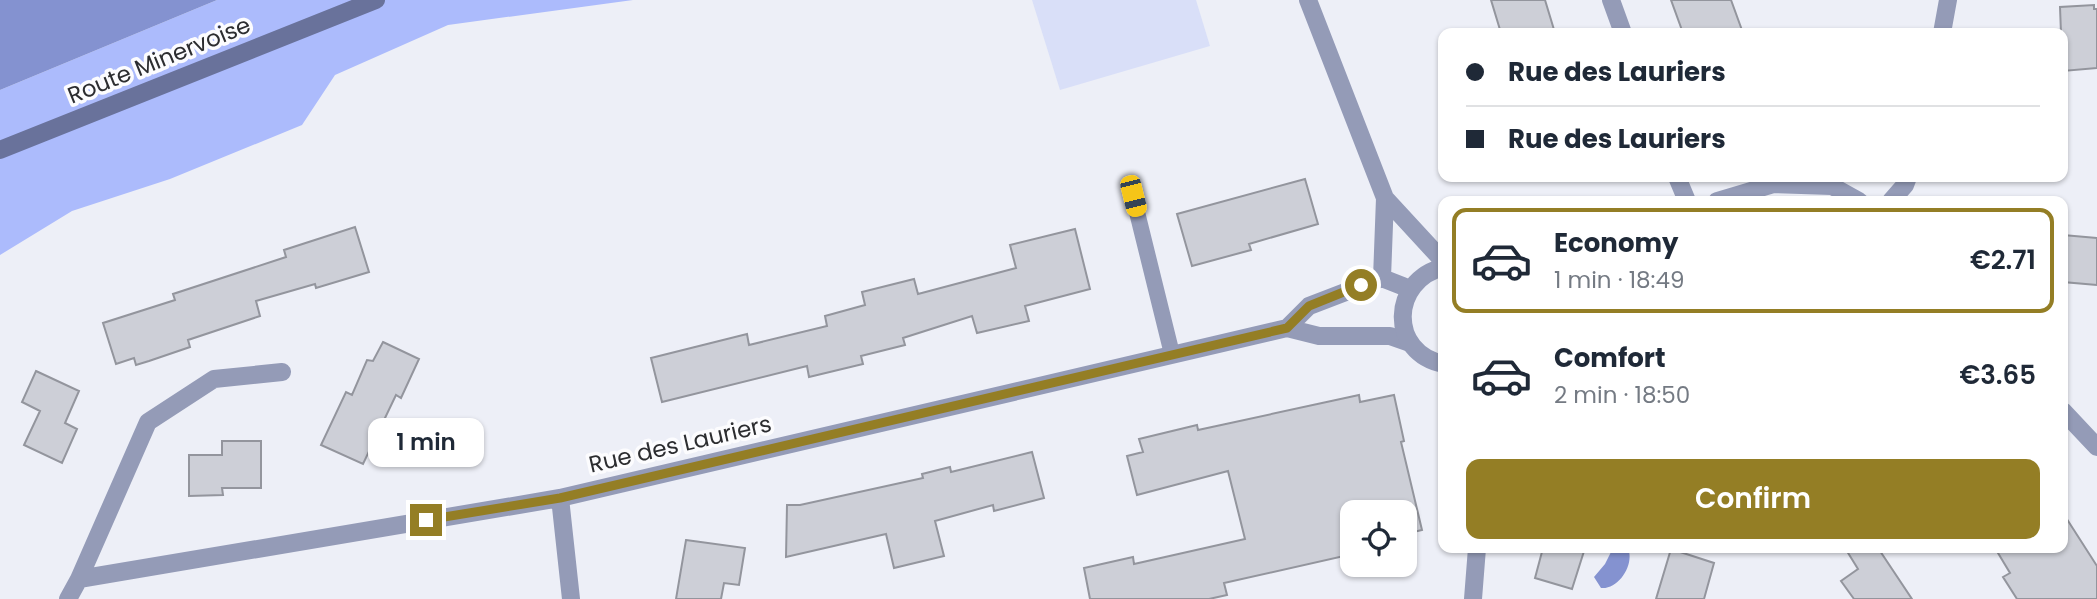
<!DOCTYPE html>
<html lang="en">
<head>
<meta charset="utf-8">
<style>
	:root { --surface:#fff; --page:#f6f6f7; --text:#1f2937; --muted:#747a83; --line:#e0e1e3; --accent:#947e25 }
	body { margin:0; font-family:Poppins,sans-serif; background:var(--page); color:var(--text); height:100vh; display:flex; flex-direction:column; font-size:26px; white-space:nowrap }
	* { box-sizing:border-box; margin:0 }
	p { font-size:23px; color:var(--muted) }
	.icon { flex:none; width:38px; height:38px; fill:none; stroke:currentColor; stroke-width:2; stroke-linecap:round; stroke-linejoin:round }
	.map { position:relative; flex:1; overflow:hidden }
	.panel { position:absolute; left:1438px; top:196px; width:630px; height:357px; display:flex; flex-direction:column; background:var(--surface); border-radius:14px; box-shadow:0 2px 5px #0004 }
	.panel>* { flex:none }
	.top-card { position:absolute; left:1438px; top:28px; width:630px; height:154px; border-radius:14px; box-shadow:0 2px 5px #0004; display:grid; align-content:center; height:154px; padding:0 28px; background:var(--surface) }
	.buttons { position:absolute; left:1340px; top:500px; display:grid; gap:14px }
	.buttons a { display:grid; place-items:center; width:77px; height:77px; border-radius:14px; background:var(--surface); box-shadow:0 2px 5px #0004; font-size:35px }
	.end { position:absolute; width:32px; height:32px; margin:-16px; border:9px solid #947e25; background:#fff; box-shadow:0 0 0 4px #fff }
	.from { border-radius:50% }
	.bubble { position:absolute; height:49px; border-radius:14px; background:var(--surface); box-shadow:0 2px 5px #0004; font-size:23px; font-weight:600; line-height:49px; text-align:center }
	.car { position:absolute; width:21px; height:42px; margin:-21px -10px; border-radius:9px; box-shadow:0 0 5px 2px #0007; background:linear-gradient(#f5c518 24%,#345 0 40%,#f5c518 0 76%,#345 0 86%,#f5c518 0) }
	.top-card b { display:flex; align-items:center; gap:24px; height:66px; font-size:26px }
	.top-card b+b { border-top:2px solid var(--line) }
	.top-card i { width:18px; height:18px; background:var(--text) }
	ul { padding:12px 0 0; list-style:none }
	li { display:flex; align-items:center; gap:21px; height:105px; margin:0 14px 10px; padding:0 14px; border:4px solid transparent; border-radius:14px }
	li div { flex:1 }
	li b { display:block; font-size:26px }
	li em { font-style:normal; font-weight:600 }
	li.selected { border-color:var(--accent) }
	li>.icon { width:63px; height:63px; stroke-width:1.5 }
	.cta { display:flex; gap:14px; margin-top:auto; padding:14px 28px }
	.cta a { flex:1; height:80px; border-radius:14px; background:var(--accent); color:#fff; font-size:28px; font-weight:600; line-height:80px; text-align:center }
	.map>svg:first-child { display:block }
</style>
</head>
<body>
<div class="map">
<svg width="2097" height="599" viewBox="0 0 2097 599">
	<rect width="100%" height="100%" fill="#edeff7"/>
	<path fill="#d9dff8" d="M 1032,0 L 1196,0 L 1210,46 L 1060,90 Z"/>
	<path fill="#acbbfc" d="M 217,0 L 633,0 L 448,25 L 335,75 L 302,125 L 170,179 L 72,211 L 0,255 L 0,90 Z"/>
	<path fill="#8492d0" d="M 0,0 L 217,0 L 0,90 Z
		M 1613,548 L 1628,548 C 1635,565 1618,590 1601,588 L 1594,577 L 1605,564 Z"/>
	<path fill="#cdcfd7" stroke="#93959d" stroke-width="2" d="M 1491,0 L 1545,0 L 1555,33 L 1501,33 Z
		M 1671,0 L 1731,0 L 1743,33 L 1683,33 Z
		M 2094,5 L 2094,9 L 2097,9 L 2097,68 L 2063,71 L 2063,33 L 2061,33 L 2060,7 Z
		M 1305,179 L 1318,224 L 1249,244 L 1251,250 L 1192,266 L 1177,214 Z
		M 355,227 L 369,272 L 316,288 L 315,284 L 256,301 L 260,316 L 188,340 L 190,347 L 149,361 L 136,365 L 134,358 L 116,364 L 103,323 L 175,300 L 173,294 L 286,257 L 284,250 Z
		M 1075,229 L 1090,289 L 1025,306 L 1029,321 L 977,333 L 972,316 L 903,338 L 905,345 L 861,356 L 863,364 L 809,377 L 807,366 L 662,402 L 651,358 L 747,334 L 749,345 L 827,326 L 825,316 L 865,305 L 862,292 L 914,279 L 918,294 L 1016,268 L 1010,245 Z
		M 2063,235 L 2097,238 L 2097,285 L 2063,282 Z
		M 383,342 L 419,359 L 401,398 L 396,395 L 363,464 L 321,445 L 346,392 L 352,395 L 367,360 L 373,361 Z
		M 36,371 L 79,391 L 65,423 L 77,429 L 62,463 L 24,445 L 40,411 L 22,402 Z
		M 1359,395 L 1360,402 L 1394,395 L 1404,441 L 1401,442 L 1422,530 L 1405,534 L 1405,513 L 1353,513 L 1353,554 L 1224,583 L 1227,595 L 1209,599 L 1090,599 L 1084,568 L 1133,557 L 1134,564 L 1245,539 L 1228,471 L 1137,495 L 1127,456 L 1143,452 L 1139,439 L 1197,425 L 1198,430 Z
		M 222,441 L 261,441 L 261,488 L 222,488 L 223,495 L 189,496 L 189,455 L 222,455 Z
		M 1032,452 L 1044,498 L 994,511 L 993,505 L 935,521 L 944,556 L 894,568 L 886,534 L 786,557 L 787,505 L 800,505 L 923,478 L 922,474 L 950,467 L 951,472 Z
		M 2063,513 L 2097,566 L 2097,599 L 2017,599 L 2003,577 L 2010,573 L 1995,548 L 2063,548 Z
		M 686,540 L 745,548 L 739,585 L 724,583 L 721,599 L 676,599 Z
		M 1543,548 L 1585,548 L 1572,589 L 1535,578 Z
		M 1845,548 L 1878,548 L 1912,599 L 1854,599 L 1841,581 L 1858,569 Z
		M 1671,549 L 1714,563 L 1704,599 L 1656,599 Z"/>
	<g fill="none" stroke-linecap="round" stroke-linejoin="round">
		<path stroke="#949bb7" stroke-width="16" d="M 1133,196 L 1172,354"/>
		<path stroke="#949bb7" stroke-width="18" d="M 1611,0 L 1623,33
			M 1942,33 L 1948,0
			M 1677,177 L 1687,201
			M 1891,201 L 1905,185 L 1908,177
			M 1287,328 L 1309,306 L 1382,278
			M 560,498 L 571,599
			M 79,579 L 560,498 L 1287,328 L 1319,336 L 1390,336 L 1410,343
			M 68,599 L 79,579 L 148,422 L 214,379 L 282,372
			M 1473,599 L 1477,548"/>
		<path stroke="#949bb7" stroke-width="18" d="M 1308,0 L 1385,198 L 1444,262
			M 1385,198 L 1382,278 L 1410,289
			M 1717,201 L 1774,184 L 1832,186 L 1859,201
			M 1444,267 C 1390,280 1388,353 1444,364
			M 2063,411 L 2097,447"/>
		<path stroke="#69729b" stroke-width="18" d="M 0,150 L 376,0"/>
	</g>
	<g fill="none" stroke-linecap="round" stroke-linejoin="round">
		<path stroke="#947e25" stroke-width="9" d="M 426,520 L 560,498 L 1287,328 L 1309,306 L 1361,285"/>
	</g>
	<g text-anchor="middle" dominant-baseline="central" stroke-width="7" stroke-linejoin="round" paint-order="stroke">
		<g font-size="23" fill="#2c2d30" stroke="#fcfcfe">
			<text transform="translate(159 60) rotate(-22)">Route Minervoise</text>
			<text transform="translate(680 444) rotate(-13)">Rue des Lauriers</text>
		</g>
	</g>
</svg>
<div class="buttons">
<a><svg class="icon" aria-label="locate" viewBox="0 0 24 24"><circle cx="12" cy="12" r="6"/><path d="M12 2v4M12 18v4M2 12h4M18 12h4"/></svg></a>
</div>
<i class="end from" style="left:1361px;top:285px"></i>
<i class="end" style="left:426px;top:520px"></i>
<div class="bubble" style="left:368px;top:418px;width:116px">1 min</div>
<i class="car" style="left:1133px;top:196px;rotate:166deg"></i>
<div class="top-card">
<b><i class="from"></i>Rue des Lauriers</b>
<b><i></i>Rue des Lauriers</b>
</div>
<section class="panel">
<ul>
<li class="selected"><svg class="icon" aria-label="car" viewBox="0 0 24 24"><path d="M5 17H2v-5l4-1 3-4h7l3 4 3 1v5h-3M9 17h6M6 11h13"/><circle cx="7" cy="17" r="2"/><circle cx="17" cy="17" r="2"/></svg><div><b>Economy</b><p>1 min · 18:49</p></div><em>€2.71</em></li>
<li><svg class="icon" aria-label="car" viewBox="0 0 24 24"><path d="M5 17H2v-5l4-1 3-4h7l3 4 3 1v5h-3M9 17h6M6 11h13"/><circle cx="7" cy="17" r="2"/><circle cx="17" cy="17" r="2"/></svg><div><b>Comfort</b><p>2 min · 18:50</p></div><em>€3.65</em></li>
</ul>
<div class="cta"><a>Confirm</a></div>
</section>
</div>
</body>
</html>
